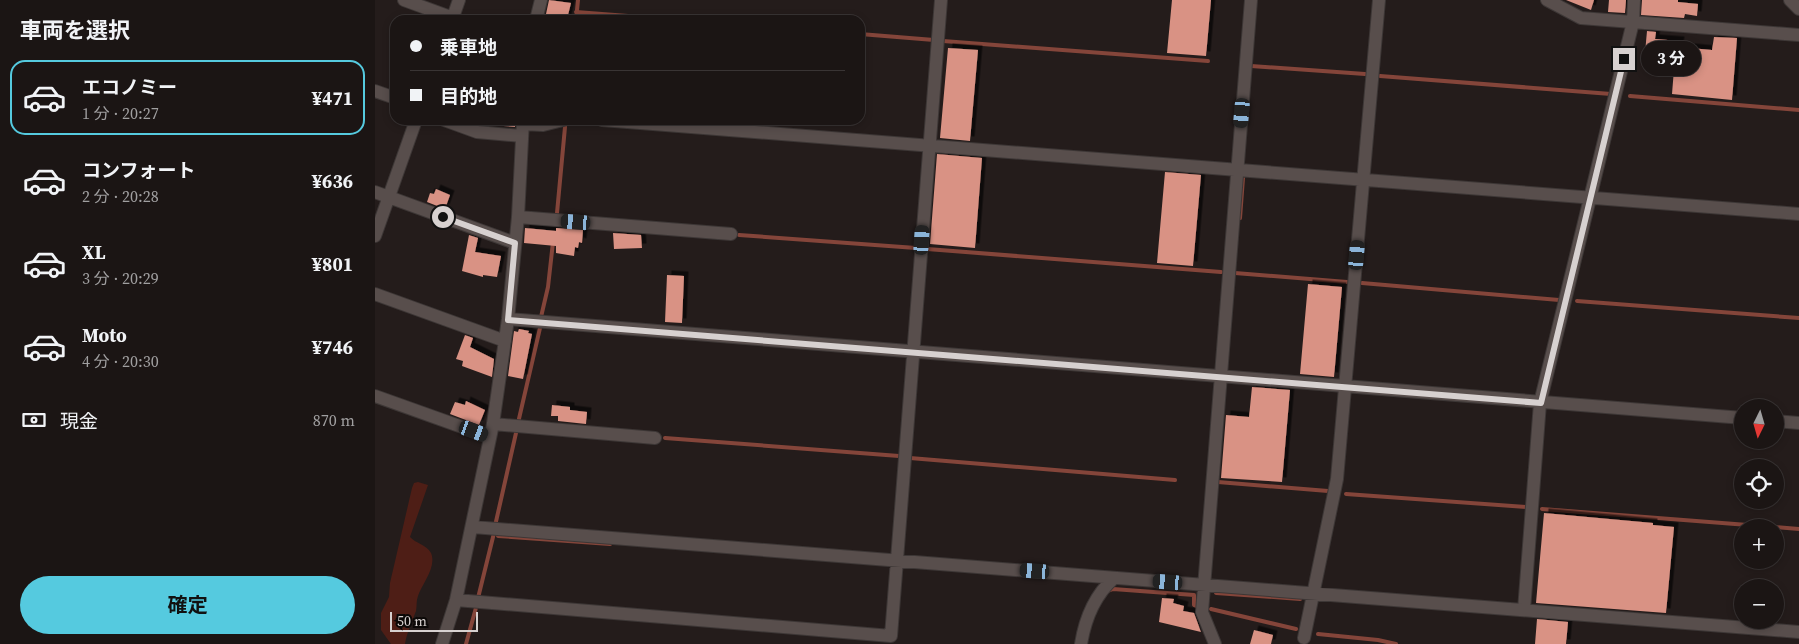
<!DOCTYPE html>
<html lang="ja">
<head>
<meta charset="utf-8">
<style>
	:root { --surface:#1b1514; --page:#241e1d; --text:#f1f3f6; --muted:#a09fa0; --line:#393434; --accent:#55cadf }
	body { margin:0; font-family:"Source Serif 4","Noto Sans JP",serif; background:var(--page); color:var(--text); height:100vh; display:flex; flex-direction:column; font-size:19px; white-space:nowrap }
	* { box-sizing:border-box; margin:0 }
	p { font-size:16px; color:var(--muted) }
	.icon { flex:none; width:28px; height:28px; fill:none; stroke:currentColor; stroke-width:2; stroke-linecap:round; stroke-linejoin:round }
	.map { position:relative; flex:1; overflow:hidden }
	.panel { display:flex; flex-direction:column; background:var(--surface); width:375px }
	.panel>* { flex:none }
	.guide { position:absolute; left:15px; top:15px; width:475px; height:110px; border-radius:15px; box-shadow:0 2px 8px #0003,0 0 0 1px var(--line); display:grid; align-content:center; height:110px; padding:0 20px; background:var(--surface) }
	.needle { width:32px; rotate:185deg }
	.tools { position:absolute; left:1359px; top:399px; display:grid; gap:10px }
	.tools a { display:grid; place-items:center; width:50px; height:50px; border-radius:50%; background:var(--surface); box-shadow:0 2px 8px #0003,0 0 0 1px var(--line); font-size:25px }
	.scale { position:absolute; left:15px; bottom:12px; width:88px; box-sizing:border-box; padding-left:5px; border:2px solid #d7d1d0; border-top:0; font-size:14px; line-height:18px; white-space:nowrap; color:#d7d1d0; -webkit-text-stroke:4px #0b0807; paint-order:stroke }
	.end { position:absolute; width:22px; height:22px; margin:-11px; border:6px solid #d7d1d0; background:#111; box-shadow:0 0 0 2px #111 }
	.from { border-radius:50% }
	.bubble { position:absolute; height:35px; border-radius:18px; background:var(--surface); box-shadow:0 2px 8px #0003,0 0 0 1px var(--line); font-size:16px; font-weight:700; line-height:35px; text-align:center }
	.car { position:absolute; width:15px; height:30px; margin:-15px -8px; border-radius:6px; box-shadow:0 0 4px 1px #0007; background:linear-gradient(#222 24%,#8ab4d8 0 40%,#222 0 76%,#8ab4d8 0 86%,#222 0) }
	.guide b { display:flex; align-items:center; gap:18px; height:48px; font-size:19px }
	.guide b+b { border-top:1px solid var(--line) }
	.guide i { width:12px; height:12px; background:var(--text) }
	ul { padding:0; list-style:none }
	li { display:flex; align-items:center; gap:15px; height:75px; margin:0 10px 8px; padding:0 10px; border:2px solid transparent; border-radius:15px }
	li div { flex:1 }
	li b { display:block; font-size:19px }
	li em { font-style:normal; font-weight:700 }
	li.current { border-color:var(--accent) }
	li>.icon { width:45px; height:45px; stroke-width:1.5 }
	h2 { padding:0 20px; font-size:22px; line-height:60px }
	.pay { display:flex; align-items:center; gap:12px; height:55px; padding:0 20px; font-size:19px }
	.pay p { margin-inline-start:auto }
	.cta { display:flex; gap:10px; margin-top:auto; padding:10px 20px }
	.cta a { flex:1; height:58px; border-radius:30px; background:var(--accent); color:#111; font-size:20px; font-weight:700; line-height:58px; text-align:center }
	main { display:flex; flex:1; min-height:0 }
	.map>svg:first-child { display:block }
</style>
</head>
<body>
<main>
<section class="panel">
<h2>車両を選択</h2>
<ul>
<li class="current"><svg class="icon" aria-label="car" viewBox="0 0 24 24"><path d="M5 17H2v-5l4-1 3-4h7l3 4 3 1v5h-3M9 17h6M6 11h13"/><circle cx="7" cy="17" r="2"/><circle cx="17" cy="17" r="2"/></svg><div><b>エコノミー</b><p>1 分 · 20:27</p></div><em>¥471</em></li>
<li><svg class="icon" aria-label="car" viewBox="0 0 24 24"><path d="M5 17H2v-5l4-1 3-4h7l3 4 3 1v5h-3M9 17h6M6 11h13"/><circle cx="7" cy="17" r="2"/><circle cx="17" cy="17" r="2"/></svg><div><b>コンフォート</b><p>2 分 · 20:28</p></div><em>¥636</em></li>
<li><svg class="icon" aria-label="car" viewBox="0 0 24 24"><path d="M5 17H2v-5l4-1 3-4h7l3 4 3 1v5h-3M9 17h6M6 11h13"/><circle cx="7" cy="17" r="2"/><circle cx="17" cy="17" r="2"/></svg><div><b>XL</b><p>3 分 · 20:29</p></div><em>¥801</em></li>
<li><svg class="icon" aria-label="car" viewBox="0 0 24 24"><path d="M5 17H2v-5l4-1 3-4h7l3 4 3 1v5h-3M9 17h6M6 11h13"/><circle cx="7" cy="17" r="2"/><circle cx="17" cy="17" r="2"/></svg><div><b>Moto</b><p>4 分 · 20:30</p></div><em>¥746</em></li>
</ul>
<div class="pay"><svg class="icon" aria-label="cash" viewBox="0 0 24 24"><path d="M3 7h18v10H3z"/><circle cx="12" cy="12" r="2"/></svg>現金<p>870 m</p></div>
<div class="cta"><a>確定</a></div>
</section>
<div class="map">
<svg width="1424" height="644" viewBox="0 0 1424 644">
	<defs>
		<filter id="shadow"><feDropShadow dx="4.5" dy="-4.5" stdDeviation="0" flood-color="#0009"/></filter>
	</defs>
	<rect width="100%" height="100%" fill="#241c1b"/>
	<path fill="#4e1e16" d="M 43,482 L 53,485 L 35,537 C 40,543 52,545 56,553 C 62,567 47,584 43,596 C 41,601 42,606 41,611 C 37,622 32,632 30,644 L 16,644 L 6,630 L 6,613 L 14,597 L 15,583 L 37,488 L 39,483 Z"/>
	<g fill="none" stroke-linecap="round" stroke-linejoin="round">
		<path stroke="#84453a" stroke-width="4" d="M 201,12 L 305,20
			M 201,20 L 203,0
			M 485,34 L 559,40
			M 568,41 L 833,61
			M 876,66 L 990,74
			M 1005,76 L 1236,94
			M 1255,96 L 1424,110
			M 182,213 L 190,127
			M 865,218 L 868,178
			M 364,235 L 541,248
			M 552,249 L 846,272
			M 860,273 L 972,282
			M 987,283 L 1184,300
			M 1202,301 L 1424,318
			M 166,317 L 173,287 L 178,242
			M 143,423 L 165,328
			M 290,438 L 524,456
			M 535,458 L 800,480
			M 843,482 L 953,491
			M 971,494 L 1152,507
			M 1167,509 L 1424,529
			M 120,526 L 141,433
			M 123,536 L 235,544
			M 733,591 L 738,589 L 819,595 L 819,605 L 821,606
			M 841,593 L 925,599
			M 103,598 L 119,533
			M 836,609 L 921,629
			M 943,634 L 1003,640 L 1021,644
			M 91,644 L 102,604"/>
	</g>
	<path fill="#d99284" filter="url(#shadow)" d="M 174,0 L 196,3 L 192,19 L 171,14 Z
		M 797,0 L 836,0 L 831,56 L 792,53 Z
		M 1191,0 L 1219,0 L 1216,10 Z
		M 1234,0 L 1251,0 L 1250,13 L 1233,12 Z
		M 1267,0 L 1303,0 L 1303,2 L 1323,4 L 1322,16 L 1310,14 L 1309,18 L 1266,15 Z
		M 1272,31 L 1281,32 L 1280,39 L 1305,41 L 1304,47 L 1337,50 L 1339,37 L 1362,38 L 1357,100 L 1297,94 L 1299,69 L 1276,66 L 1276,62 L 1272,61 L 1272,54 L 1270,53 Z
		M 573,48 L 603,50 L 595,141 L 565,138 Z
		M 116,120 L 140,120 L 140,127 L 115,125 Z
		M 562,154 L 607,158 L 600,248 L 555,244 Z
		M 790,172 L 826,175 L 818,266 L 782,263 Z
		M 61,189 L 75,195 L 70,209 L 52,202 L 55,193 L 59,194 Z
		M 150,228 L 181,231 L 181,228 L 208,230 L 207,243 L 204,242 L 203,248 L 200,247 L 199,256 L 181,253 L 181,246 L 149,243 Z
		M 238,233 L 266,235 L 267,248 L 239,249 Z
		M 94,235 L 103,238 L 100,252 L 126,256 L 122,277 L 108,275 L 108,277 L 87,271 Z
		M 292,275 L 309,276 L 307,323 L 290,322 Z
		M 933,284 L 967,287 L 959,377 L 925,374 Z
		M 144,329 L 154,331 L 153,333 L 157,334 L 148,379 L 133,376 L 139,331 L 143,332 Z
		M 90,335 L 98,338 L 95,347 L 119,359 L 117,377 L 87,366 L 88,361 L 81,359 Z
		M 877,387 L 915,390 L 907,482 L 846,478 L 851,415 L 874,417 Z
		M 91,401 L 110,410 L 104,425 L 75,414 L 80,402 L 90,405 Z
		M 177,405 L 195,407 L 195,410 L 212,412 L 211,424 L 183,421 L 183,416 L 176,416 Z
		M 1169,513 L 1278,523 L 1278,525 L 1299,527 L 1291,613 L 1161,603 Z
		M 787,598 L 799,599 L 798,603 L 809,606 L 808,611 L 819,613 L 826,632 L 784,622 Z
		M 1162,619 L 1193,622 L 1191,644 L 1160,644 Z
		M 879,630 L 898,635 L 896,644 L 875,644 Z"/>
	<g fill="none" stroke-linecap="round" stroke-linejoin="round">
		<g stroke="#3d3736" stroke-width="14">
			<path id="minor" d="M 29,0 L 78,18
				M 1172,0 L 1206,18 L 1424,35
				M 1415,0 L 1424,9
				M 77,20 L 84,0
				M 161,20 L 166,0
				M 0,91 L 20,98
				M 69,120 L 102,132 L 147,136
				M 227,120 L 1424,214
				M 147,124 L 168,125 L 188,120
				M 0,192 L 140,243
				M 143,217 L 356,234
				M 0,236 L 41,120
				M 0,294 L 130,341
				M 133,319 L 1368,418
				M 0,396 L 115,437
				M 1400,421 L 1424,423
				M 118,424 L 280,438
				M 98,527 L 1424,632
				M 81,600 L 516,636 L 566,0
				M 1149,610 L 1165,403 L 1258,22 L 1259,0
				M 929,638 L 962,479 L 1004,0
				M 67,644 L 81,600 L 118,424 L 133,319 L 143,217 L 148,120
				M 706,644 C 710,619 720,595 739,578
				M 840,644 L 827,612 L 876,0"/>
		</g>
		<use href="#minor" stroke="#584e4c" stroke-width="12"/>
	</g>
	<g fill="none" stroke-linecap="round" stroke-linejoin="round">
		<path stroke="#d7d1d0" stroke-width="6" d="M 68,217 L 140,243 L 133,320 L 1166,403 L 1249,59"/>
	</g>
</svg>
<div class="tools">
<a><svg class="needle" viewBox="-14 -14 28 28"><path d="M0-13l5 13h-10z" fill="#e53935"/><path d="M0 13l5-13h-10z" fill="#a09fa0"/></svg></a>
<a><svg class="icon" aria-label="locate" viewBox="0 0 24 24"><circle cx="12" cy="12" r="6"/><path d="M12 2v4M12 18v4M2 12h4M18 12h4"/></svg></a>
<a>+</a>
<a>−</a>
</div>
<div class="scale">50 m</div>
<i class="end from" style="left:68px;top:217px"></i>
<i class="end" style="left:1249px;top:59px"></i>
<div class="bubble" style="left:1266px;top:41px;width:60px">3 分</div>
<i class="car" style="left:867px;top:113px;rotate:185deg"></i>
<i class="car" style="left:201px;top:222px;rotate:274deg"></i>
<i class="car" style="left:547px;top:240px;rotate:4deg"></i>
<i class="car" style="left:982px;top:255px;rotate:5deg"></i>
<i class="car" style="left:99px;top:431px;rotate:110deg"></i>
<i class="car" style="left:660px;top:571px;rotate:274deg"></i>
<i class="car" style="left:793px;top:582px;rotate:274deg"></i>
<div class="guide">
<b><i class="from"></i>乗車地</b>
<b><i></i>目的地</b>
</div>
</div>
</main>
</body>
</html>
